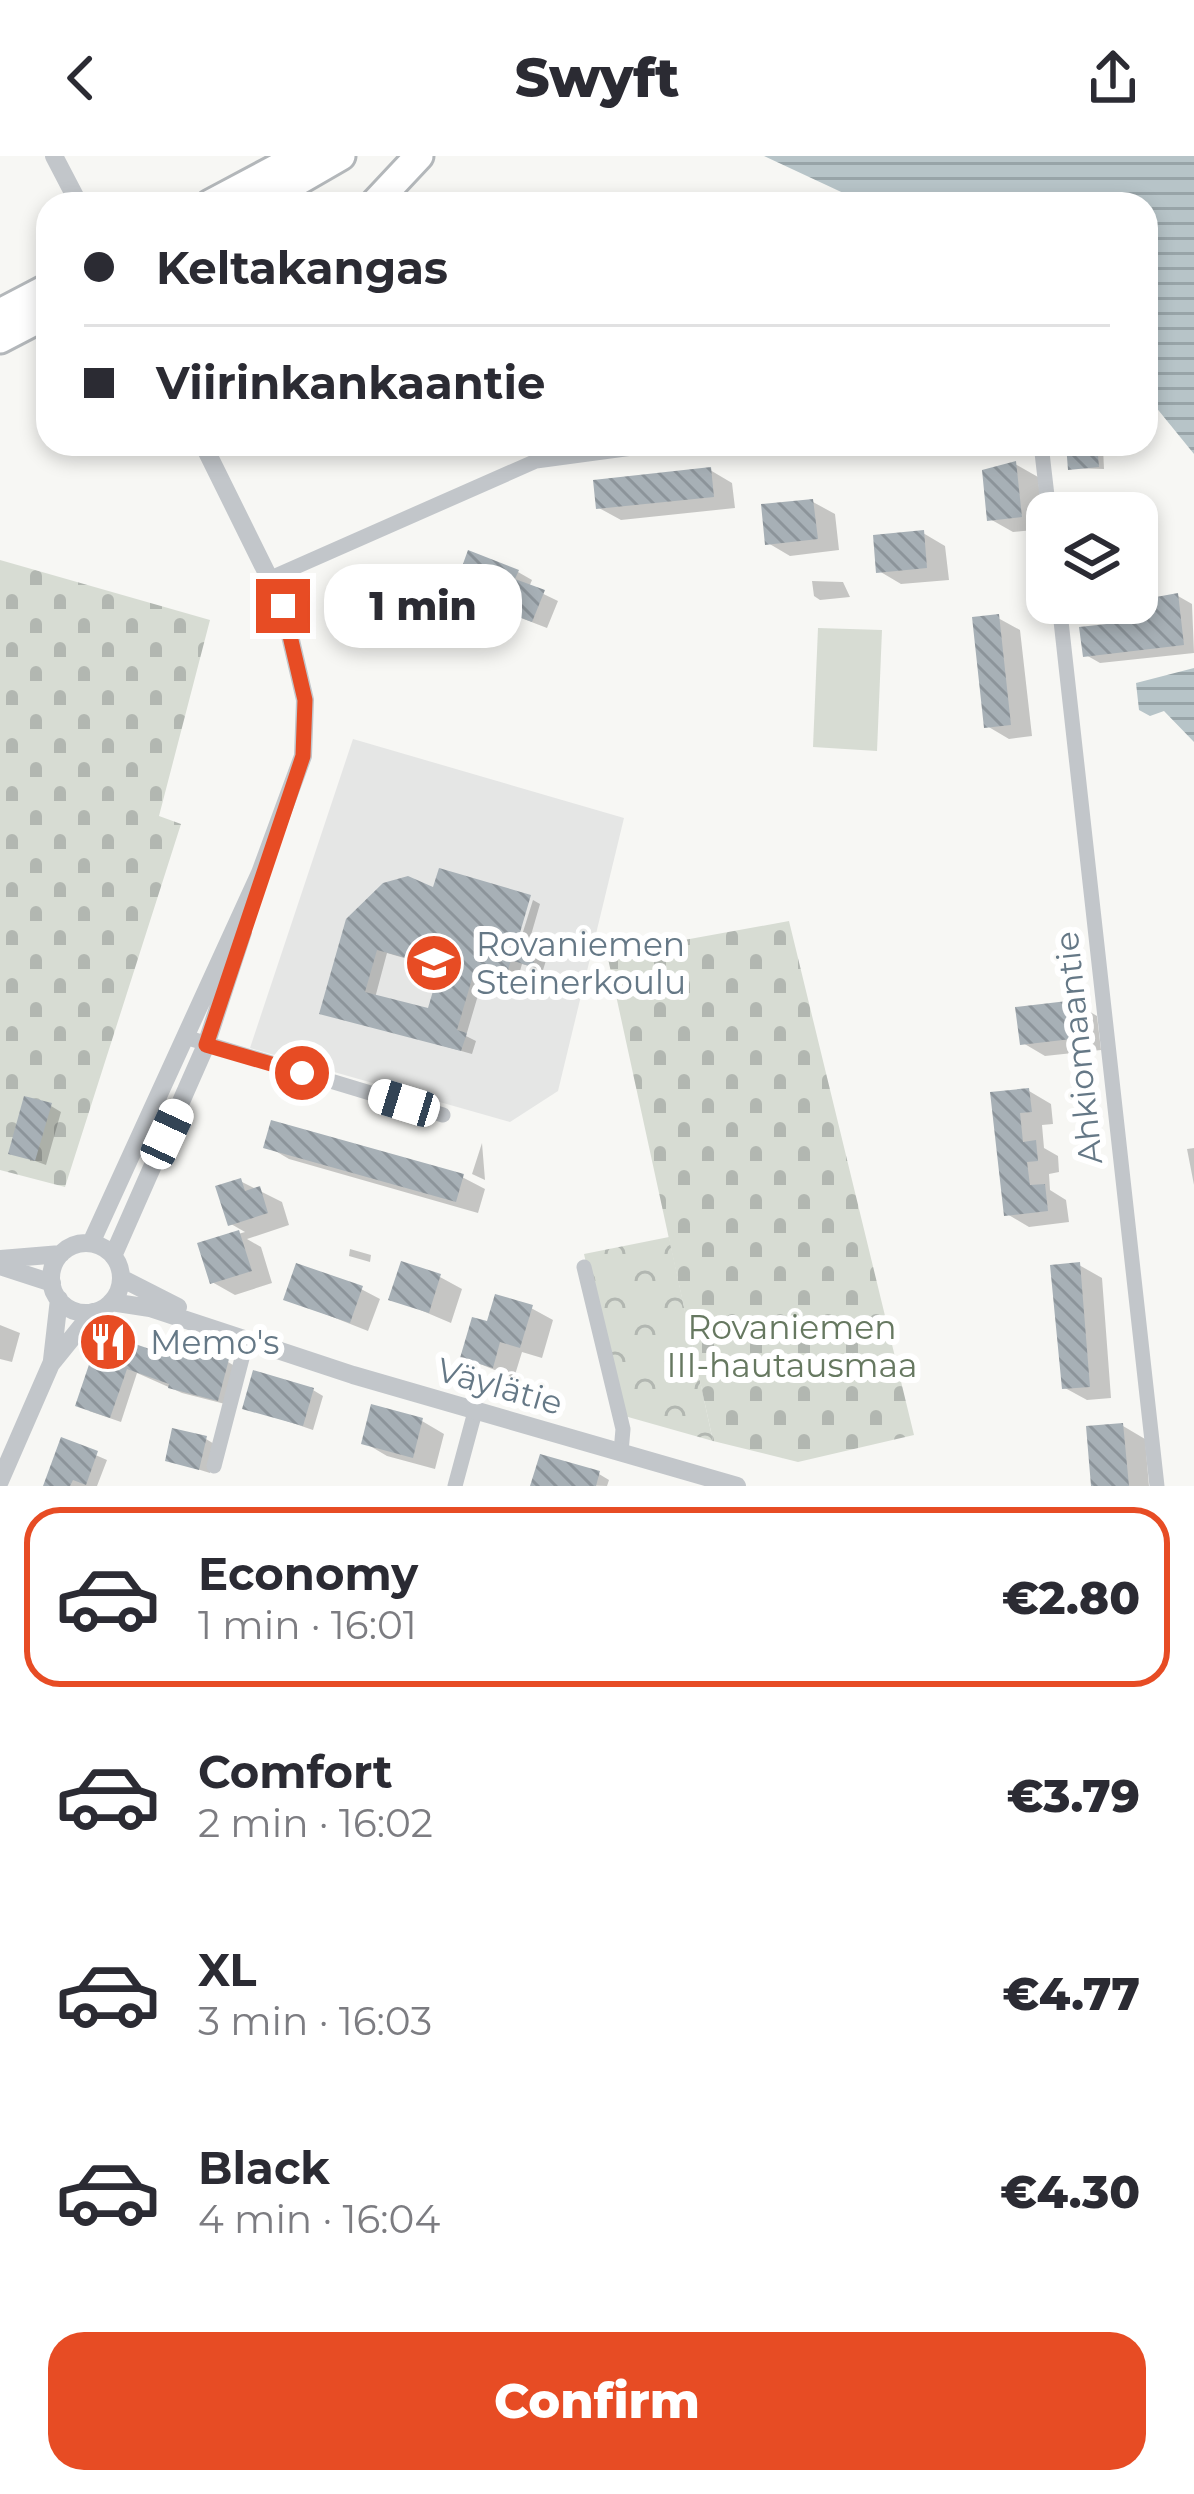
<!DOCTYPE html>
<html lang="en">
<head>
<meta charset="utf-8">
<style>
	:root { --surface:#fff; --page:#f2f2f3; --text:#2b2b33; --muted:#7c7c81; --line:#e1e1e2; --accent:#e74c24 }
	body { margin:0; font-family:Montserrat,sans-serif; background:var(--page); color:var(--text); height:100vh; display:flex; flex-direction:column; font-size:45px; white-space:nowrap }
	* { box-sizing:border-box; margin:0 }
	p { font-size:39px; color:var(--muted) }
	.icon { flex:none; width:66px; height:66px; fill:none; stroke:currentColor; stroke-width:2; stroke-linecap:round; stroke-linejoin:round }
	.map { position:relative; height:1330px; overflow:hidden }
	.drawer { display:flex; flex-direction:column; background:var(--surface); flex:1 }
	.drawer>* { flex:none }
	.guide { position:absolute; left:36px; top:36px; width:1122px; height:264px; border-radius:36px; box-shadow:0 6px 18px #0003; display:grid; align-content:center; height:264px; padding:0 48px; background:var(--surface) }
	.tools { position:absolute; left:1026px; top:336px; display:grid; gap:24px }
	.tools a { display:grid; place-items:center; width:132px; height:132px; border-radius:24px; background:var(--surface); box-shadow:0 6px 18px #0003; font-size:60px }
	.end { position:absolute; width:54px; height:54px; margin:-27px; border:15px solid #e74c24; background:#fff; box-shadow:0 0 0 6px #fff }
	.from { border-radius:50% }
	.bubble { position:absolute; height:84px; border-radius:36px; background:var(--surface); box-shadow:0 6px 18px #0003; font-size:39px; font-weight:800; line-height:84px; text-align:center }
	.car { position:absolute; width:36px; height:72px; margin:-36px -18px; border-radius:15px; box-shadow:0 0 9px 3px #0007; background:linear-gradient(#fff 24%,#345 0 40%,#fff 0 76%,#345 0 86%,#fff 0) }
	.guide b { display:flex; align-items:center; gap:42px; height:114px; font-size:45px }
	.guide b+b { border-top:3px solid var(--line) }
	.guide i { width:30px; height:30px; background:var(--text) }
	ul { padding:21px 0 0; list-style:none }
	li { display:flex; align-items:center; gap:36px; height:180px; margin:0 24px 18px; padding:0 24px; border:6px solid transparent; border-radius:36px }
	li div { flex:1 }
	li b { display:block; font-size:45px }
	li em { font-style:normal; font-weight:800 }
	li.current { border-color:var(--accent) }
	li>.icon { width:108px; height:108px; stroke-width:1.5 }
	.primary-button { display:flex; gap:24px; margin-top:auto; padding:24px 48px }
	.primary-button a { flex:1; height:138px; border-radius:36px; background:var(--accent); color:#fff; font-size:48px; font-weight:800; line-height:138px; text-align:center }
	header { display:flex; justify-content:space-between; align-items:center; height:156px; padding:0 48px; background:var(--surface); font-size:54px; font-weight:800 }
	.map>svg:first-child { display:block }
</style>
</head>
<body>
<header><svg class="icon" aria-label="back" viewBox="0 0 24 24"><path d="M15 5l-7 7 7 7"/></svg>Swyft<svg class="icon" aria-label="share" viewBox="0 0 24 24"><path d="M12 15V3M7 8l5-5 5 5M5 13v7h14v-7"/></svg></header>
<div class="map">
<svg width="1194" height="1330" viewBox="0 0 1194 1330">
	<defs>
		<pattern id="forest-crowns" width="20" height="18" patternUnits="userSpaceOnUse" patternTransform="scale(3)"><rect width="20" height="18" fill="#d7dcd3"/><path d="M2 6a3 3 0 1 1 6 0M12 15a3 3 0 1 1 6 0" fill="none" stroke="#b2b7b1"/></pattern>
		<pattern id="cemetery-stones" width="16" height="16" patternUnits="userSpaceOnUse" patternTransform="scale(3)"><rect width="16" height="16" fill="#d7dcd3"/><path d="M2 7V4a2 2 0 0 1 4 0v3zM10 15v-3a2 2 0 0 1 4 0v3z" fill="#b2b7b1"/></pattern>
		<pattern id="water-rules" width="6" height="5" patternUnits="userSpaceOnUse" patternTransform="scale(3)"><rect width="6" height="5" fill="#b7c4c8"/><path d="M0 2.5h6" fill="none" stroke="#98a4a8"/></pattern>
		<pattern id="building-back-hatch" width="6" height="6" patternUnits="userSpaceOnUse" patternTransform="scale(3)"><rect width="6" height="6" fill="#a7b0b6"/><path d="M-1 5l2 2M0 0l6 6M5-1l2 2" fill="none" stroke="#8c949a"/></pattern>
	</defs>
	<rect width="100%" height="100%" fill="#f7f7f4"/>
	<path fill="#e5e6e5" d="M 353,583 L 624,662 L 558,935 L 510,966 L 250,892 Z"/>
	<path fill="url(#forest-crowns)" d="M 669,1081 L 713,1285 L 621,1259 L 584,1098 Z"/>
	<path fill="url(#cemetery-stones)" d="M 0,404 L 210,464 L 159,660 L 181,668 L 65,1031 L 0,1014 Z
		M 789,765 L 914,1279 L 798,1306 L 713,1285 L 607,798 Z"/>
	<path fill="#d7dcd3" d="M 818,472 L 882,474 L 877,595 L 813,591 Z"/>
	<path fill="url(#water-rules)" d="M 764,0 L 1194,0 L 1194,298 L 1146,239 L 1146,48 L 867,48 Z
		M 1194,512 L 1194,586 L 1164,555 L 1150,560 L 1139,554 L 1136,527 Z"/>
	<path fill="#0003" fill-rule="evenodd" d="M 1069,288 L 1103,292 L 1104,313 L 1071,312 Z
		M 1015,308 L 1038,321 L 1043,373 L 1013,376 L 990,363 Z
		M 710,314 L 732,327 L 735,352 L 621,364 L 599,352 Z
		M 1098,336 L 1104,339 L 1103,357 L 1074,357 L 1072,339 Z
		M 813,346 L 835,358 L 839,394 L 790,400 L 768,387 Z
		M 923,377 L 945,390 L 949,424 L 901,428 L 879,415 Z
		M 518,416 L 532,424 L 529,431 L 558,445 L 547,472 L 490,450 L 474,490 L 451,479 L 460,423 Z
		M 1137,418 L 1154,426 L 1155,442 L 1178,440 L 1192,448 L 1194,497 L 1100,507 L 1086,499 L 1128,469 L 1126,450 L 1093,453 L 1083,447 L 1137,447 Z
		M 812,425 L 843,426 L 850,441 L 820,444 L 814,440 Z
		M 998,462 L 1020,474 L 1032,580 L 1009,583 L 987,570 Z
		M 533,744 L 540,748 L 529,786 L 549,795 L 543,814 L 522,808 L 516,829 L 484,819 L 466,880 L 476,885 L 472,898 L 323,856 L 349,764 L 517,795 ZM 387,797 L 442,813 L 430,856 L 375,842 Z
		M 1075,847 L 1097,860 L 1101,894 L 1045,900 L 1023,887 Z
		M 1029,935 L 1051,948 L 1053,968 L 1042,969 L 1044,992 L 1058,1000 L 1059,1016 L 1049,1018 L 1050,1034 L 1066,1044 L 1069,1066 L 1029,1071 L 1007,1058 L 994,939 Z
		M 51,950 L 61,956 L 46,1009 L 11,996 Z
		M 482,987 L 485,1024 L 472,1018 Z
		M 267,990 L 462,1021 L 485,1033 L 478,1057 L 289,1003 Z
		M 1194,992 L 1194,1029 L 1187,993 Z
		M 240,1025 L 282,1046 L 289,1069 L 247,1083 L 261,1091 L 272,1127 L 235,1139 L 212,1126 L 201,1089 L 245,1076 L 231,1068 Z
		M 350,1093 L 371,1099 L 370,1106 L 349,1100 Z
		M 1079,1109 L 1102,1122 L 1111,1242 L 1087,1244 L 1065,1232 Z
		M 440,1121 L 462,1133 L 451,1167 L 392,1142 Z
		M 361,1133 L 380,1143 L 368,1175 L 287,1143 Z
		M 531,1152 L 553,1164 L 542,1202 L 522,1196 L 514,1222 L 463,1201 L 489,1169 Z
		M 0,1169 L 20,1177 L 12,1206 L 0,1203 Z
		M 102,1180 L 178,1206 L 181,1194 L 228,1206 L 238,1212 L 229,1249 L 182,1237 L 137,1217 L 121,1266 L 89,1255 Z
		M 313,1234 L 323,1240 L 313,1274 L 245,1251 Z
		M 422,1265 L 444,1278 L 435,1313 L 387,1300 L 365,1287 Z
		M 1123,1270 L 1145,1283 L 1149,1330 L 1094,1330 L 1089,1273 Z
		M 206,1283 L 216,1289 L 210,1317 L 168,1304 Z
		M 63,1285 L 107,1304 L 97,1330 L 46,1330 Z
		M 599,1318 L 609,1324 L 607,1330 L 534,1328 Z"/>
	<path fill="url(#building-back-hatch)" fill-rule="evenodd" d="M 1066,288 L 1097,288 L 1099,311 L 1068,314 Z
		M 1016,305 L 1022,361 L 987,365 L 982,314 Z
		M 711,311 L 714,341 L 596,353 L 593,324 Z
		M 813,343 L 818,383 L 765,389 L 761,348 Z
		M 924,374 L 927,412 L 876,417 L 873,379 Z
		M 468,394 L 519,414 L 515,423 L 545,434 L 532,466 L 475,444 L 459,485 L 448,480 L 450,474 L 427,465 L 447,415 L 459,419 Z
		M 1178,437 L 1184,489 L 1083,501 L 1079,471 L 1125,466 L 1123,447 Z
		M 999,458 L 1011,569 L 984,572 L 972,461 Z
		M 439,712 L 531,739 L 519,780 L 540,786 L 532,811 L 511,804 L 505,825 L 474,816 L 457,874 L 467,877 L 461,895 L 319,858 L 346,763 L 383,727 L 408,720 L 433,731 ZM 377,794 L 440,811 L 428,852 L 365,836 Z
		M 1076,844 L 1080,882 L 1020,889 L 1015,851 Z
		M 1029,932 L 1032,956 L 1020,957 L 1023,986 L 1036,984 L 1038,1005 L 1027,1006 L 1030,1029 L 1045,1028 L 1048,1055 L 1004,1060 L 990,936 Z
		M 24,940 L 52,947 L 35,1005 L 8,998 Z
		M 271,964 L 464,1018 L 456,1046 L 263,992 Z
		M 241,1022 L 245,1035 L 260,1030 L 268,1057 L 228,1070 L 215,1030 Z
		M 239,1074 L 252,1115 L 210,1128 L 197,1087 Z
		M 401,1105 L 441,1118 L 429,1157 L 388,1144 Z
		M 1080,1106 L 1090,1231 L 1062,1233 L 1050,1109 Z
		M 296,1107 L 363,1130 L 350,1167 L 283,1144 Z
		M 495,1138 L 533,1149 L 520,1192 L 500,1186 L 493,1212 L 460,1202 L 472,1161 L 487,1165 Z
		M 100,1176 L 176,1202 L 179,1191 L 229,1203 L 218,1245 L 168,1232 L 169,1228 L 127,1213 L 110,1262 L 75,1250 Z
		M 253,1214 L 314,1232 L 303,1270 L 242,1253 Z
		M 371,1248 L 423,1262 L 413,1302 L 361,1288 Z
		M 1123,1267 L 1129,1330 L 1091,1330 L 1086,1270 Z
		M 172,1272 L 207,1280 L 199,1314 L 165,1305 Z
		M 61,1281 L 98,1295 L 86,1329 L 73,1324 L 70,1330 L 43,1330 Z
		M 540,1298 L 600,1315 L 596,1330 L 530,1330 Z"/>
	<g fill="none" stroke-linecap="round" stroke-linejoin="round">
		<g stroke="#b3b7ba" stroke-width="33">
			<path id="trunk" d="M 210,48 L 300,0
				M 258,48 L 341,0
				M 374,48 L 419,0
				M 0,157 L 48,132
				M 0,183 L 48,158"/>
		</g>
		<path stroke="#c2c6ca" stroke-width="15" d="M 1041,288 L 1049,357
			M 273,421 L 536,305 L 662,288
			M 1059,447 L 1157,1330
			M 185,881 L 443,959
			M 584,1111 L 623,1273 L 621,1296
			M 214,1310 L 247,1183
			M 455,1330 L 476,1252"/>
		<path stroke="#c2c6ca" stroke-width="18" d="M 54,0 L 79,48
			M 91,1087 L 260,717 L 303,600 L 305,544 L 283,450 L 203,288
			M51 1122a35 35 0 1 1 70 0a35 35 0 1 1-70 0Z
			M 113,1100 L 206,889 L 243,776
			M 0,1103 L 61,1098
			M 0,1110 L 52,1127
			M 121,1122 L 178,1151
			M 111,1146 L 150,1152 L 353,1219 L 737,1330
			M 52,1204 L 59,1143
			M 0,1325 L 51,1208 L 93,1156"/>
		<use href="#trunk" stroke="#fff" stroke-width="27"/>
	</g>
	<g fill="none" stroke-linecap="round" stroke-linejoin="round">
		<path stroke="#e74c24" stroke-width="15" d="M 283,450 L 305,544 L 303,600 L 206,889 L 302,917"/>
	</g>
	<defs>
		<g id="school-disc" transform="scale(3)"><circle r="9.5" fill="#e74c24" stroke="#fff"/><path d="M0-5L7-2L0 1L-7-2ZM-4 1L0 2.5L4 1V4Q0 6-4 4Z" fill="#fff"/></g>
		<g id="restaurant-disc" transform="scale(3)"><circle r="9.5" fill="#e74c24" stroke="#fff"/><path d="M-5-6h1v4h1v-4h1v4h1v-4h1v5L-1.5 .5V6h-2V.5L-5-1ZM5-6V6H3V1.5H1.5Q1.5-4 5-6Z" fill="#fff"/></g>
	</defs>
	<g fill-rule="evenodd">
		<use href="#school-disc" x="434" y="807"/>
		<use href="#restaurant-disc" x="108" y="1186"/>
	</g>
	<g text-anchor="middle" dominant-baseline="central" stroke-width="12" stroke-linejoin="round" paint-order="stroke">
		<g font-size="33" fill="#657886" stroke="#fff" text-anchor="start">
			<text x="476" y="788">Rovaniemen<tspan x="476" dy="38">Steinerkoulu</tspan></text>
			<text x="150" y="1186">Memo's</text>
		</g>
		<g font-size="33" fill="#657886" stroke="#fff">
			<text transform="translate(1078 892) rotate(-96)">Ahkiomaantie</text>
			<text transform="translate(500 1230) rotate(16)">Väylätie</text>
		</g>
		<g font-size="33" fill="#667860" stroke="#fff">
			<text x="792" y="1171">Rovaniemen<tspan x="792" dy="38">III-hautausmaa</tspan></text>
		</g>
	</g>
</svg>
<div class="tools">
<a><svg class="icon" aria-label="layers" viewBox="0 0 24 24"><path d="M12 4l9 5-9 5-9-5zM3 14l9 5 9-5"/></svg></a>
</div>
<i class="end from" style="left:302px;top:917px"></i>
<i class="end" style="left:283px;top:450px"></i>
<div class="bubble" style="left:324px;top:408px;width:198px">1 min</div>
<i class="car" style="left:404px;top:947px;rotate:287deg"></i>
<i class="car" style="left:167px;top:978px;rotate:25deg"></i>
<div class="guide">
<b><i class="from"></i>Keltakangas</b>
<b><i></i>Viirinkankaantie</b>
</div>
</div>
<section class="drawer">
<ul>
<li class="current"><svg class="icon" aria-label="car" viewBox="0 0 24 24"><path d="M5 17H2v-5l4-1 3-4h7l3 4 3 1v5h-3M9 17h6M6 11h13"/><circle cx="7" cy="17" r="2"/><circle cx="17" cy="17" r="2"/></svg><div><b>Economy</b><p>1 min · 16:01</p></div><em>€2.80</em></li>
<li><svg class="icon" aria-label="car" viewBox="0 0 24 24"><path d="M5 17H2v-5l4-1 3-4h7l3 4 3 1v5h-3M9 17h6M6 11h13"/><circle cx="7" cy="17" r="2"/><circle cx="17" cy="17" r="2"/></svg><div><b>Comfort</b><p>2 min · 16:02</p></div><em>€3.79</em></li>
<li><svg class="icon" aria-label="car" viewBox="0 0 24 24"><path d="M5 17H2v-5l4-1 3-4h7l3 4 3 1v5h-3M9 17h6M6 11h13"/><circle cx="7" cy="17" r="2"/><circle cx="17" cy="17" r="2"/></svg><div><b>XL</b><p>3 min · 16:03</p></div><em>€4.77</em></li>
<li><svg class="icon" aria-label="car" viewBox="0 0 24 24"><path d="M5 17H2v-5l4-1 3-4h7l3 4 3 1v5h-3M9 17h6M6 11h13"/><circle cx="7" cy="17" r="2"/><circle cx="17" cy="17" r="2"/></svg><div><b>Black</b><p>4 min · 16:04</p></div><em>€4.30</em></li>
</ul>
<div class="primary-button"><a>Confirm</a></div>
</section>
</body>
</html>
